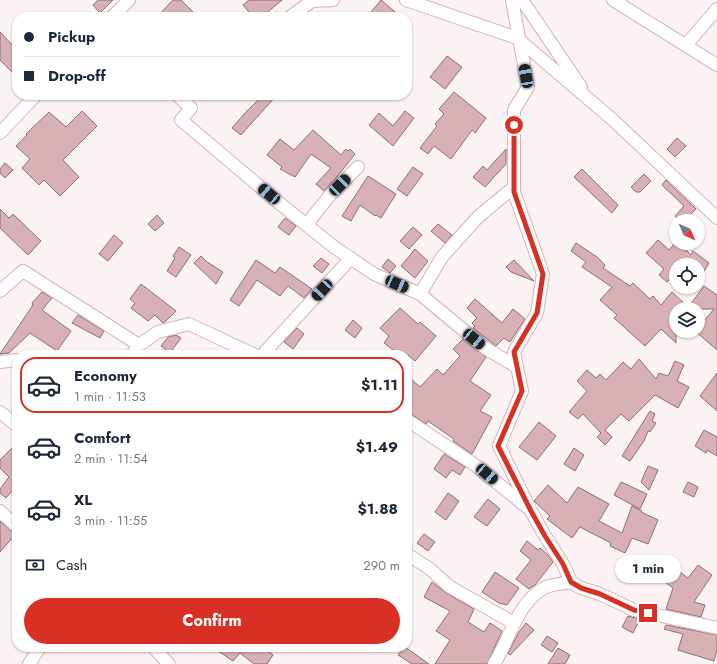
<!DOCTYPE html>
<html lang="en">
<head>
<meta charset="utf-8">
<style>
	:root { --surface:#fff; --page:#f2f2f3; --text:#1f2937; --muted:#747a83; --line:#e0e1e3; --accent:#d93025 }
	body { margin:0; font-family:Jost,sans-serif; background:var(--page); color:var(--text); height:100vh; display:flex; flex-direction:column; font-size:15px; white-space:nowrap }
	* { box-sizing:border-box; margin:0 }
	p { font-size:13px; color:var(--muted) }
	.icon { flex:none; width:22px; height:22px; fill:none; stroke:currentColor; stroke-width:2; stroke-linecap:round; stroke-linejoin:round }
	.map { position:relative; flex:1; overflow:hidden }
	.drawer { position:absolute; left:12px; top:350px; width:400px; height:302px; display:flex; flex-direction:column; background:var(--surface); border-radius:16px; box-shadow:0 1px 3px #0004 }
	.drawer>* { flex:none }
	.top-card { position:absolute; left:12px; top:12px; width:400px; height:88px; border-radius:16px; box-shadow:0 1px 3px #0004; display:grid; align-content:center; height:88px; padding:0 12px; background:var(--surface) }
	.needle { width:26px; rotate:135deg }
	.tools { position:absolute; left:669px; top:214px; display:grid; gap:8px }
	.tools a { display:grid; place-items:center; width:36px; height:36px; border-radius:50%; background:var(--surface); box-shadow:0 1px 3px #0004; font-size:20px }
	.end { position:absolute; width:18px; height:18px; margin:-9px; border:5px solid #d93025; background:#fff; box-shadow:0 0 0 2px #fff }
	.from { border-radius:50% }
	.bubble { position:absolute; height:28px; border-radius:14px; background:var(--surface); box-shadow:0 1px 3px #0004; font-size:13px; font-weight:700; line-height:28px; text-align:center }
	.car { position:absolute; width:12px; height:24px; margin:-12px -6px; border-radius:5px; box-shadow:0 0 3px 1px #0007; background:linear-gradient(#222 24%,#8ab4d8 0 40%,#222 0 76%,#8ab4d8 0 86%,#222 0) }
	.top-card b { display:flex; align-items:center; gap:14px; height:38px; font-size:15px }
	.top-card b+b { border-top:1px solid var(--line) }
	.top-card i { width:10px; height:10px; background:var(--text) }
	ul { padding:7px 0 0; list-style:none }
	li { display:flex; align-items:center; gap:12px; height:56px; margin:0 8px 6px; padding:0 4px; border:2px solid transparent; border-radius:16px }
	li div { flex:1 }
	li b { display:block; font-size:15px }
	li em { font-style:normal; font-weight:700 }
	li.current { border-color:var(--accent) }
	li>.icon { width:36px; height:36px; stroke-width:1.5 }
	.pay { display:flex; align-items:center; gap:10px; height:44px; padding:0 12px; font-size:15px }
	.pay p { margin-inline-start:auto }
	.cta { display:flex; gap:8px; margin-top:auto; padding:8px 12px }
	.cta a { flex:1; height:46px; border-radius:24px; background:var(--accent); color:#fff; font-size:16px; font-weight:700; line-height:46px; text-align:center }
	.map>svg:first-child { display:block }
</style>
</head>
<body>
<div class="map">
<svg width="717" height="664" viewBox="0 0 717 664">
	<rect width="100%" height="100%" fill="#faf2f3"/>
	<path fill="#d7b1b6" stroke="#916f74" d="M 98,0 L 113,0 L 100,13 L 93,5 Z
		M 173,0 L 181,0 L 198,17 L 157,17 Z
		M 249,0 L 282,0 L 262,17 L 253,17 L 243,5 Z
		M 381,0 L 401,17 L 367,17 Z
		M 0,32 L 17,50 L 17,77 L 0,60 Z
		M 447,56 L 462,67 L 445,89 L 430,77 Z
		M 454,92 L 486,118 L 475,133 L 472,130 L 451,159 L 434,146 L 428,154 L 420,148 L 437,126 L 435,124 L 444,114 L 439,109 Z
		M 263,95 L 277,95 L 241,135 L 232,128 L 245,113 Z
		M 82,111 L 97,126 L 63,160 L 79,177 L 60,196 L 44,180 L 39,185 L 22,168 L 30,159 L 16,146 L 27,135 L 26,134 L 49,112 L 66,127 Z
		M 405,111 L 414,118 L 393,146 L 369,125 L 379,113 L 393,126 Z
		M 313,130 L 341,155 L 346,149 L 348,151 L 350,149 L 355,154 L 336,178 L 324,191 L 316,184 L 331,168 L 311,154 L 295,177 L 280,169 L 282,167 L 267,155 L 280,139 L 294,150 Z
		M 677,138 L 686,146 L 675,157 L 667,149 Z
		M 506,149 L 506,164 L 485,187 L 473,177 L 483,166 L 487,170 Z
		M 5,163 L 13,170 L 5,178 L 0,173 L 0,169 Z
		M 413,167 L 423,174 L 407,196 L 397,189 Z
		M 582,169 L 618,205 L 612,213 L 574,177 Z
		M 644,174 L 651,181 L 640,192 L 636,192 L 631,187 Z
		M 368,176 L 396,194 L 381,218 L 376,215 L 375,216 L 360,205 L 351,221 L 342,216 Z
		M 666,180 L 696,209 L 684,221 L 680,221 L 675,216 L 684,206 L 662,185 Z
		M 0,209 L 9,218 L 13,214 L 41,241 L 28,255 L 0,228 Z
		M 157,215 L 164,223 L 155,231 L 148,224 Z
		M 285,218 L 296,226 L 289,235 L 278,227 Z
		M 438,224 L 452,235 L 445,243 L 431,231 Z
		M 413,227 L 422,235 L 409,249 L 400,241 Z
		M 114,235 L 123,243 L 108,261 L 99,254 Z
		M 658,240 L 669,250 L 676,242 L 679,243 L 691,255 L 693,251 L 709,263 L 703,273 L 698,269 L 698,265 L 676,265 L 676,279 L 673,276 L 667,282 L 659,275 L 664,269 L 646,253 Z
		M 576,243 L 597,257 L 605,265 L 603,268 L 630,286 L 633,283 L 650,299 L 653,296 L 661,305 L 672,292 L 686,305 L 682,309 L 676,309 L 676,343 L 661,329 L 645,346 L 614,318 L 617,315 L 600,300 L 612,287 L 582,267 L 586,262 L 571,251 Z
		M 179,247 L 191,255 L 176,277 L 167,271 L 175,258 L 173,256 Z
		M 415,249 L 428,261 L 415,278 L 401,266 Z
		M 201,256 L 207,262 L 223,272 L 216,284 L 194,263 Z
		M 321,258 L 329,264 L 322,273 L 313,266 Z
		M 388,259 L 396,266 L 390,273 L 382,267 Z
		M 256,260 L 275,273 L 280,267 L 312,289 L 304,298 L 288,286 L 280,296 L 257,280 L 239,306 L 230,300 Z
		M 514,260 L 534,281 L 511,272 L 506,267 Z
		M 141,284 L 176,311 L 165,322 L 163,323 L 155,315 L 148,321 L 131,308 L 135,303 L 130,299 Z
		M 704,286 L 717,295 L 717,350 L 695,331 L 698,331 L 698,328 L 714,309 L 687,309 Z
		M 42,292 L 52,298 L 42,310 L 71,331 L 57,351 L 30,333 L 9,353 L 0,354 L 33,305 L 32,303 Z
		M 475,299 L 502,323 L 513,309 L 525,319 L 510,342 L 504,338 L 496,346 L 473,328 L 475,326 L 472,323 L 477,318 L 467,308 Z
		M 400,308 L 418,324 L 420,322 L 436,336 L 415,361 L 408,355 L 400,355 L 384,343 L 389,336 L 380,328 Z
		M 78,315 L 104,331 L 100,338 L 72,323 Z
		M 353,320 L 362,328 L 355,338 L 345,330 Z
		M 297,328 L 304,334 L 293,349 L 284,342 Z
		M 176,335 L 181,338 L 170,353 L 161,346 L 168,337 Z
		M 463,339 L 486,357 L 470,381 L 491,395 L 480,411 L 492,417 L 472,454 L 453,441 L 454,439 L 428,421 L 426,424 L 411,414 L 407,413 L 407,385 L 412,380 L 420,387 L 437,369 L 443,375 L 460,356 L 453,349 Z
		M 639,359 L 656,379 L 659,373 L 668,376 L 675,361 L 684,365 L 677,381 L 689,387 L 678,408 L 655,395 L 629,421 L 621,414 L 605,430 L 612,437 L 605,445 L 597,437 L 601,433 L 583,414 L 578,419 L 569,412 L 587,391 L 577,381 L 587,370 L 596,378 L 600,374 L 606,380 L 623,362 L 631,369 Z
		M 717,373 L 717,411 L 700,396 Z
		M 650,411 L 655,414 L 652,421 L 656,423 L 650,432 L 648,431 L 644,441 L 630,461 L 622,456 Z
		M 539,422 L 556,436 L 537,460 L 519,447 Z
		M 704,430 L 717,437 L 717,456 L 707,450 L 706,453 L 695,446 Z
		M 17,443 L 17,485 L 6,498 L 0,493 L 0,489 L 9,477 L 0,468 L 0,460 Z
		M 574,448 L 584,455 L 575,471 L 564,464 Z
		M 444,454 L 465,467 L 460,475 L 452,470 L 446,478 L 434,469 Z
		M 648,466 L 658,470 L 649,490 L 641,482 Z
		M 621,482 L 647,494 L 640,509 L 614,495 Z
		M 688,482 L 698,487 L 694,497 L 683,492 Z
		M 548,485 L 567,503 L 578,487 L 609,504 L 599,521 L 622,533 L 632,506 L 642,511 L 641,512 L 658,520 L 648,544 L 632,538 L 625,553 L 610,546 L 611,543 L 580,527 L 572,538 L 547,519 L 550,516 L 534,501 Z
		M 448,493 L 459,501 L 446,520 L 435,512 Z
		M 488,499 L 500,509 L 487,526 L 474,517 Z
		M 0,521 L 15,535 L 0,552 Z
		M 424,534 L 435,542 L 428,551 L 417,543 Z
		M 527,541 L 538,550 L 540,548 L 548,555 L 553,562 L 535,585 L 529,589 L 516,579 L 531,560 L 520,551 Z
		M 698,565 L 712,575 L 694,602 L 705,605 L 701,617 L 666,609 L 673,588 L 661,579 L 670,567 L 676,572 L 677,570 L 688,578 Z
		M 495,572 L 519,588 L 507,605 L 499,603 L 482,592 Z
		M 432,582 L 446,593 L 474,609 L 468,622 L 484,632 L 490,623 L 502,631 L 487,664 L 435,664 L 450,640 L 436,631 L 450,611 L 424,597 Z
		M 628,616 L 640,619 L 633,633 L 622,627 Z
		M 526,623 L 534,630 L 510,655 L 508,653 L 519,632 Z
		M 666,625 L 717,635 L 717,650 L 714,661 L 678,650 L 683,634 L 664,629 Z
		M 547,636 L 558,643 L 552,652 L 541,645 Z
		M 212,647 L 262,647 L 273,655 L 267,664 L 254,664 L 240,653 L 233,661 Z
		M 404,647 L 405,647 L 429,664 L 412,664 L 398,655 Z
		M 558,648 L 570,655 L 565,664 L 548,664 Z"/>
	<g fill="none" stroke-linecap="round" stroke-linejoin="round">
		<g stroke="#d8b2b7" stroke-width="14">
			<path id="street" d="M 406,0 L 517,38 L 613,120 L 717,218
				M 512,0 L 528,87 L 514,110 L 514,192 L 543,274 L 537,313 L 514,352 L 522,391 L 499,446 L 531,511 L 545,536 L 563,564 L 571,582 L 581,588 L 600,594 L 634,610 L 717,628
				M 522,0 L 581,87
				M 613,0 L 717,65
				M 112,17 L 129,0
				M 290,17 L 312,1 L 333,0
				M 686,45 L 717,9
				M 177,95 L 191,108 L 181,120 L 278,202 L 334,247 L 374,274 L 420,294
				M 0,133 L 36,95
				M 514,187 L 478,217 L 442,257 L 420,294 L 485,348 L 517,367
				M 306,225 L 331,194 L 358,167
				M 0,291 L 23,271 L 139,345
				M 132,355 L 139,345 L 158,332 L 189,324 L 255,355
				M 262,355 L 351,258
				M 0,362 L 17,360
				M 0,412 L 17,426
				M 407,420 L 475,465 L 527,507
				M 0,511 L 17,527
				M 407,554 L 430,569 L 450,587 L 514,623
				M 153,647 L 169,664
				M 29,664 L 40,647
				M 494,664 C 510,639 517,603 544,588 C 551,584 563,584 571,582"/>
		</g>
		<use href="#street" stroke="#fff" stroke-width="12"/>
	</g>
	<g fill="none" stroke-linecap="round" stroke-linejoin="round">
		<path stroke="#d93025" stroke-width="5" d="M 514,125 L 514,192 L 543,274 L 537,313 L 514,352 L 522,391 L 498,446 L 531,511 L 545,536 L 563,564 L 571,582 L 581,588 L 600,594 L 634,610 L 648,613"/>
	</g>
</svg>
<div class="tools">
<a><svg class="needle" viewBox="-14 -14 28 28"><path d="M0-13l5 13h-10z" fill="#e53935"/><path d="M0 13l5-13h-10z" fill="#747a83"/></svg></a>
<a><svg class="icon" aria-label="locate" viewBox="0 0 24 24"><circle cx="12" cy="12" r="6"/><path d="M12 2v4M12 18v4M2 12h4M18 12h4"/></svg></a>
<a><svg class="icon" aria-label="layers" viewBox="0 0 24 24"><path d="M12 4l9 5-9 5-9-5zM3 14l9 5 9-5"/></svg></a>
</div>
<i class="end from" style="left:514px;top:125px"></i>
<i class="end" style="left:648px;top:613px"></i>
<div class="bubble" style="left:615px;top:555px;width:66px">1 min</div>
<i class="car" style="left:526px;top:76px;rotate:350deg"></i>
<i class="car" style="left:340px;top:185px;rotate:45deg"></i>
<i class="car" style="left:269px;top:194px;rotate:310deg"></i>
<i class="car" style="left:397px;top:284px;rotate:114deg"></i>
<i class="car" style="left:322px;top:290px;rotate:223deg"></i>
<i class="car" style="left:474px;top:339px;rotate:130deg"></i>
<i class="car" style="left:487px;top:474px;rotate:130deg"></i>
<div class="top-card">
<b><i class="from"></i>Pickup</b>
<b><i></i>Drop-off</b>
</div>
<section class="drawer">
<ul>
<li class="current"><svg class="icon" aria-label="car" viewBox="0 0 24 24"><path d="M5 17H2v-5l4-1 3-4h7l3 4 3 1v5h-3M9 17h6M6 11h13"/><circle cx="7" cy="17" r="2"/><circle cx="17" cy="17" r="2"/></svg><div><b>Economy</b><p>1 min · 11:53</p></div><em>$1.11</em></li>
<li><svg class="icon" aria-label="car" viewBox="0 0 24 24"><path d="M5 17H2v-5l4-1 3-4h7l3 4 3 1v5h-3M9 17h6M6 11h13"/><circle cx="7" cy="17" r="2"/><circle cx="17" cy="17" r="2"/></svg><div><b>Comfort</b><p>2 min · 11:54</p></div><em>$1.49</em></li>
<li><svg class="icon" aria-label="car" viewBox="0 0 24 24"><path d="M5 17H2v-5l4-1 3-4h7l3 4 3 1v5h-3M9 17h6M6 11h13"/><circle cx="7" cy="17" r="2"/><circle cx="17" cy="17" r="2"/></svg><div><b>XL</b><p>3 min · 11:55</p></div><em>$1.88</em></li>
</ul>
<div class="pay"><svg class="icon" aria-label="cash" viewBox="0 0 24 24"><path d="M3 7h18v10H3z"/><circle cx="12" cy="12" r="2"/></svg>Cash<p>290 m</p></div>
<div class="cta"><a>Confirm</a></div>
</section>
</div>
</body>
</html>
